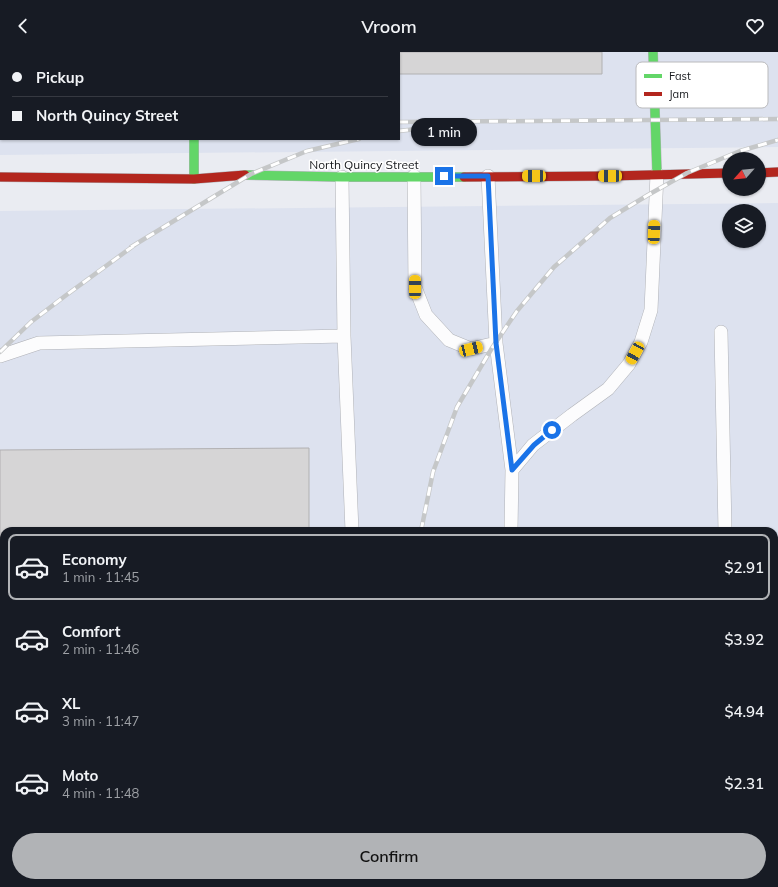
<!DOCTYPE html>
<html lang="en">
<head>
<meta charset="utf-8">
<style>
	:root { --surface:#171b24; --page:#20242c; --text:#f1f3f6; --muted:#9ea1a6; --line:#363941; --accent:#b1b3b6 }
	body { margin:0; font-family:Mulish,sans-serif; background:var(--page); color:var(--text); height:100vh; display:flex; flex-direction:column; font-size:15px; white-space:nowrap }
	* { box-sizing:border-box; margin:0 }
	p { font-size:13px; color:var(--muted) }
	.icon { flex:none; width:22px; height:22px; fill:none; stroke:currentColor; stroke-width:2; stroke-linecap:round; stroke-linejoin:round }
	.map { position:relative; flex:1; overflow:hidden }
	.side { position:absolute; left:0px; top:475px; width:778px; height:360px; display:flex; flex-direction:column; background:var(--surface); border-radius:12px 12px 0 0; box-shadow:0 1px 3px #0004 }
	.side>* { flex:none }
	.banner { position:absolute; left:0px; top:0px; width:400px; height:88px; box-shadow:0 1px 3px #0004; display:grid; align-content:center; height:88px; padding:0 12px; background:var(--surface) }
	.needle { width:26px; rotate:243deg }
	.tools { position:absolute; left:722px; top:100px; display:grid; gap:8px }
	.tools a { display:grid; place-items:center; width:44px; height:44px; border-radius:50%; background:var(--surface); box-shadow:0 1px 3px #0004; font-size:20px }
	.end { position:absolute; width:18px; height:18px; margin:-9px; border:5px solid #1a73e8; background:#fff; box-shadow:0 0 0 2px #fff }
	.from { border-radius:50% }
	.bubble { position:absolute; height:28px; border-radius:14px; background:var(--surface); box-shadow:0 1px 3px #0004; font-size:13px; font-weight:600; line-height:28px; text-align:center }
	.car { position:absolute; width:12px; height:24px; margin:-12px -6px; border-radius:5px; box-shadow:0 0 3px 1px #0007; background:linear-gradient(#f5c518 24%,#345 0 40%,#f5c518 0 76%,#345 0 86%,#f5c518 0) }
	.banner b { display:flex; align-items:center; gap:14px; height:38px; font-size:15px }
	.banner b+b { border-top:1px solid var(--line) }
	.banner i { width:10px; height:10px; background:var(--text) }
	ul { padding:7px 0 0; list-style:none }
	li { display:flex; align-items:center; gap:12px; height:66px; margin:0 8px 6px; padding:0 4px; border:2px solid transparent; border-radius:8px }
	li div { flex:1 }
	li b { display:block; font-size:15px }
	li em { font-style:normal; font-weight:600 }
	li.selected { border-color:var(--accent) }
	li>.icon { width:36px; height:36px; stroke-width:1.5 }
	.primary-button { display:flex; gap:8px; margin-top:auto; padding:8px 12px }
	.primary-button a { flex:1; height:46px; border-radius:24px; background:var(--accent); color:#111; font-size:16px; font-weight:600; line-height:46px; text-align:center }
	header { display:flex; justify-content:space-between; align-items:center; height:52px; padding:0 12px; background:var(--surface); font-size:18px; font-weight:600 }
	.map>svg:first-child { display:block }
</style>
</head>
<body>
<header><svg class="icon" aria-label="back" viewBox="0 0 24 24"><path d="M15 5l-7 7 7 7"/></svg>Vroom<svg class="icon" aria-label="heart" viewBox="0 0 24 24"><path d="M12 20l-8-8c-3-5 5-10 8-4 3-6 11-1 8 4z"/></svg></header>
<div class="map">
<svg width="778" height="835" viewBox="0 0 778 835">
	<rect width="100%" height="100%" fill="#eaecf2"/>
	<path fill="#dde2ef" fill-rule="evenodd" d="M 0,0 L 778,0 L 778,95 L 0,103 ZM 1,1 L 399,1 L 399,87 L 1,87 Z
		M 778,151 L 778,835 L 0,835 L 0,159 ZM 729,159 L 759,159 L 759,189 L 729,189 ZM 4,479 L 774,479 L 774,831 L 4,831 Z"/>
	<path fill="#d6d5d6" stroke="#b1b0b2" d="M 392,0 L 602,0 L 602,22 L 399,22 L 399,1 Z
		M 309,396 L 309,479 L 4,479 L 4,831 L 113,831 L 113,835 L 0,835 L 0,398 Z"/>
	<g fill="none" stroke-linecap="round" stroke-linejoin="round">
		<g stroke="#b0b2b7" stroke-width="14">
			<path id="lane" d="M 414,124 L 415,235 L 426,263 L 449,288 L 471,297 L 496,291
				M 488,124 L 496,291 L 512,418 L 533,393 L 572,363 L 608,337 L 629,312 L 641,290 L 651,258 L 657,122
				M 342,125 L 344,284 L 352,479
				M 721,280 L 725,479
				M 0,304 L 39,291 L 344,284
				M 511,479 L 512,418
				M 358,831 L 358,835
				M 511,831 L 511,835
				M 732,831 L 732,835"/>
		</g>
		<g stroke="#b0b2b7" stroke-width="24">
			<path id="street" d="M 193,0 L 193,1"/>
		</g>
		<g stroke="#b0b2b7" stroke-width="10">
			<path id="fast" d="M 653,0 L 657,122
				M 194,87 L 194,127
				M 245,123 L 342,125 L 464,125"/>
		</g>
		<g stroke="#b0b2b7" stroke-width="10">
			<path id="jam" d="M 759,121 L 778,120
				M 0,125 L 194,127 L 245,123
				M 464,125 L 610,124 L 729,121"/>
		</g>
		<use href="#lane" stroke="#fcfcfd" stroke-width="13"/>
		<use href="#street" stroke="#fcfcfd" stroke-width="22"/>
		<use href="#fast" stroke="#63d668" stroke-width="9"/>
		<use href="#jam" stroke="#b3261e" stroke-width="9"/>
		<g stroke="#c5c7c8" stroke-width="4.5">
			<path id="rail" d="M 0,55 L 1,55
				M 399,70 L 778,67
				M 0,74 L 1,74
				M 399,79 L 434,75
				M 131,195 L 251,122 L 307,99 L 359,87
				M 0,300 L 31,270 L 65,244 L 136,192
				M 421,479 L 433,420 L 457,355 L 492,296 L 517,259 L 554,215 L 610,166 L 648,143 L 687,121 L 740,99 L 778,88
				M 409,835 L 409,831
				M 417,835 L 417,831"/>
		</g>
		<use href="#rail" stroke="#fff" stroke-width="3" stroke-dasharray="9" stroke-linecap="butt"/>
	</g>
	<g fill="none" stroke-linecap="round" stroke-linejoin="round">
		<path stroke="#1a73e8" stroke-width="5" d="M 444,124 L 488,124 L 496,291 L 512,418 L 534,393 L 552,378"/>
	</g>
	<g text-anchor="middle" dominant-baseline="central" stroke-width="3" stroke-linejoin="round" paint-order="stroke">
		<g font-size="12" fill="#181a1e" stroke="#fff">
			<text x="364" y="112">North Quincy Street</text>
		</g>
	</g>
	<rect x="636" y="10" width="132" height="46" rx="6" fill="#fff" stroke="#bababc" stroke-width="1"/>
	<rect x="644" y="22" width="18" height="4" fill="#63d668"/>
	<rect x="644" y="40" width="18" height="4" fill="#b3261e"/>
	<g font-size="11" fill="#181a1e">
		<text x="669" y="28">Fast</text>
		<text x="669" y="46">Jam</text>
	</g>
</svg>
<div class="tools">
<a><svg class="needle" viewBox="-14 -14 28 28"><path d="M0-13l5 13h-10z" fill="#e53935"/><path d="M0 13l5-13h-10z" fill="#9ea1a6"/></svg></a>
<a><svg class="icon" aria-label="layers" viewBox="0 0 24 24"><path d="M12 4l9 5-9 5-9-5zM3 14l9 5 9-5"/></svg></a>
</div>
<i class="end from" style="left:552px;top:378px"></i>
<i class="end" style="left:444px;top:124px"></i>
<div class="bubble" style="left:411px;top:66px;width:66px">1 min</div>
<i class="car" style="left:534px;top:124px;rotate:270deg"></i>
<i class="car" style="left:610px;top:124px;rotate:270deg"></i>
<i class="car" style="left:654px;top:180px;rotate:2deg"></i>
<i class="car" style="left:415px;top:235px;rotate:0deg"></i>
<i class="car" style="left:471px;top:297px;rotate:76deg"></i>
<i class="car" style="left:635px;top:301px;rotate:209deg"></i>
<div class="banner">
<b><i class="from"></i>Pickup</b>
<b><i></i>North Quincy Street</b>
</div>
<section class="side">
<ul>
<li class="selected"><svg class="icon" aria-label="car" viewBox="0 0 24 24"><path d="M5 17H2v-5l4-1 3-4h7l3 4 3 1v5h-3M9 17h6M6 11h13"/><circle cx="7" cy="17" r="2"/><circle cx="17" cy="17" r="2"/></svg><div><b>Economy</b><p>1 min · 11:45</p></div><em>$2.91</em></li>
<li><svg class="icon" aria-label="car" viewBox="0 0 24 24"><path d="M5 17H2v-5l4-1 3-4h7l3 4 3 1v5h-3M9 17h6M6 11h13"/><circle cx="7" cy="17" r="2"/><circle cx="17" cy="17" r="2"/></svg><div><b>Comfort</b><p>2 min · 11:46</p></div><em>$3.92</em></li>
<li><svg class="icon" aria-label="car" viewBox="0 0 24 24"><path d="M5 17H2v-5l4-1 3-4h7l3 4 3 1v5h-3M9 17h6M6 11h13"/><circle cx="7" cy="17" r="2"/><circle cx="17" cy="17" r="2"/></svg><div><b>XL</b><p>3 min · 11:47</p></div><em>$4.94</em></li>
<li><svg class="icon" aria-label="car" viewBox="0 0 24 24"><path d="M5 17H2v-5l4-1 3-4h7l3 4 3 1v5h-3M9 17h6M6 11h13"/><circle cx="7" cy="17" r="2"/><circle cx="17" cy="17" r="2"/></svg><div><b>Moto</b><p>4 min · 11:48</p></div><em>$2.31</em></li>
</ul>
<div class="primary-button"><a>Confirm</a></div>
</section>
</div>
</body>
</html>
